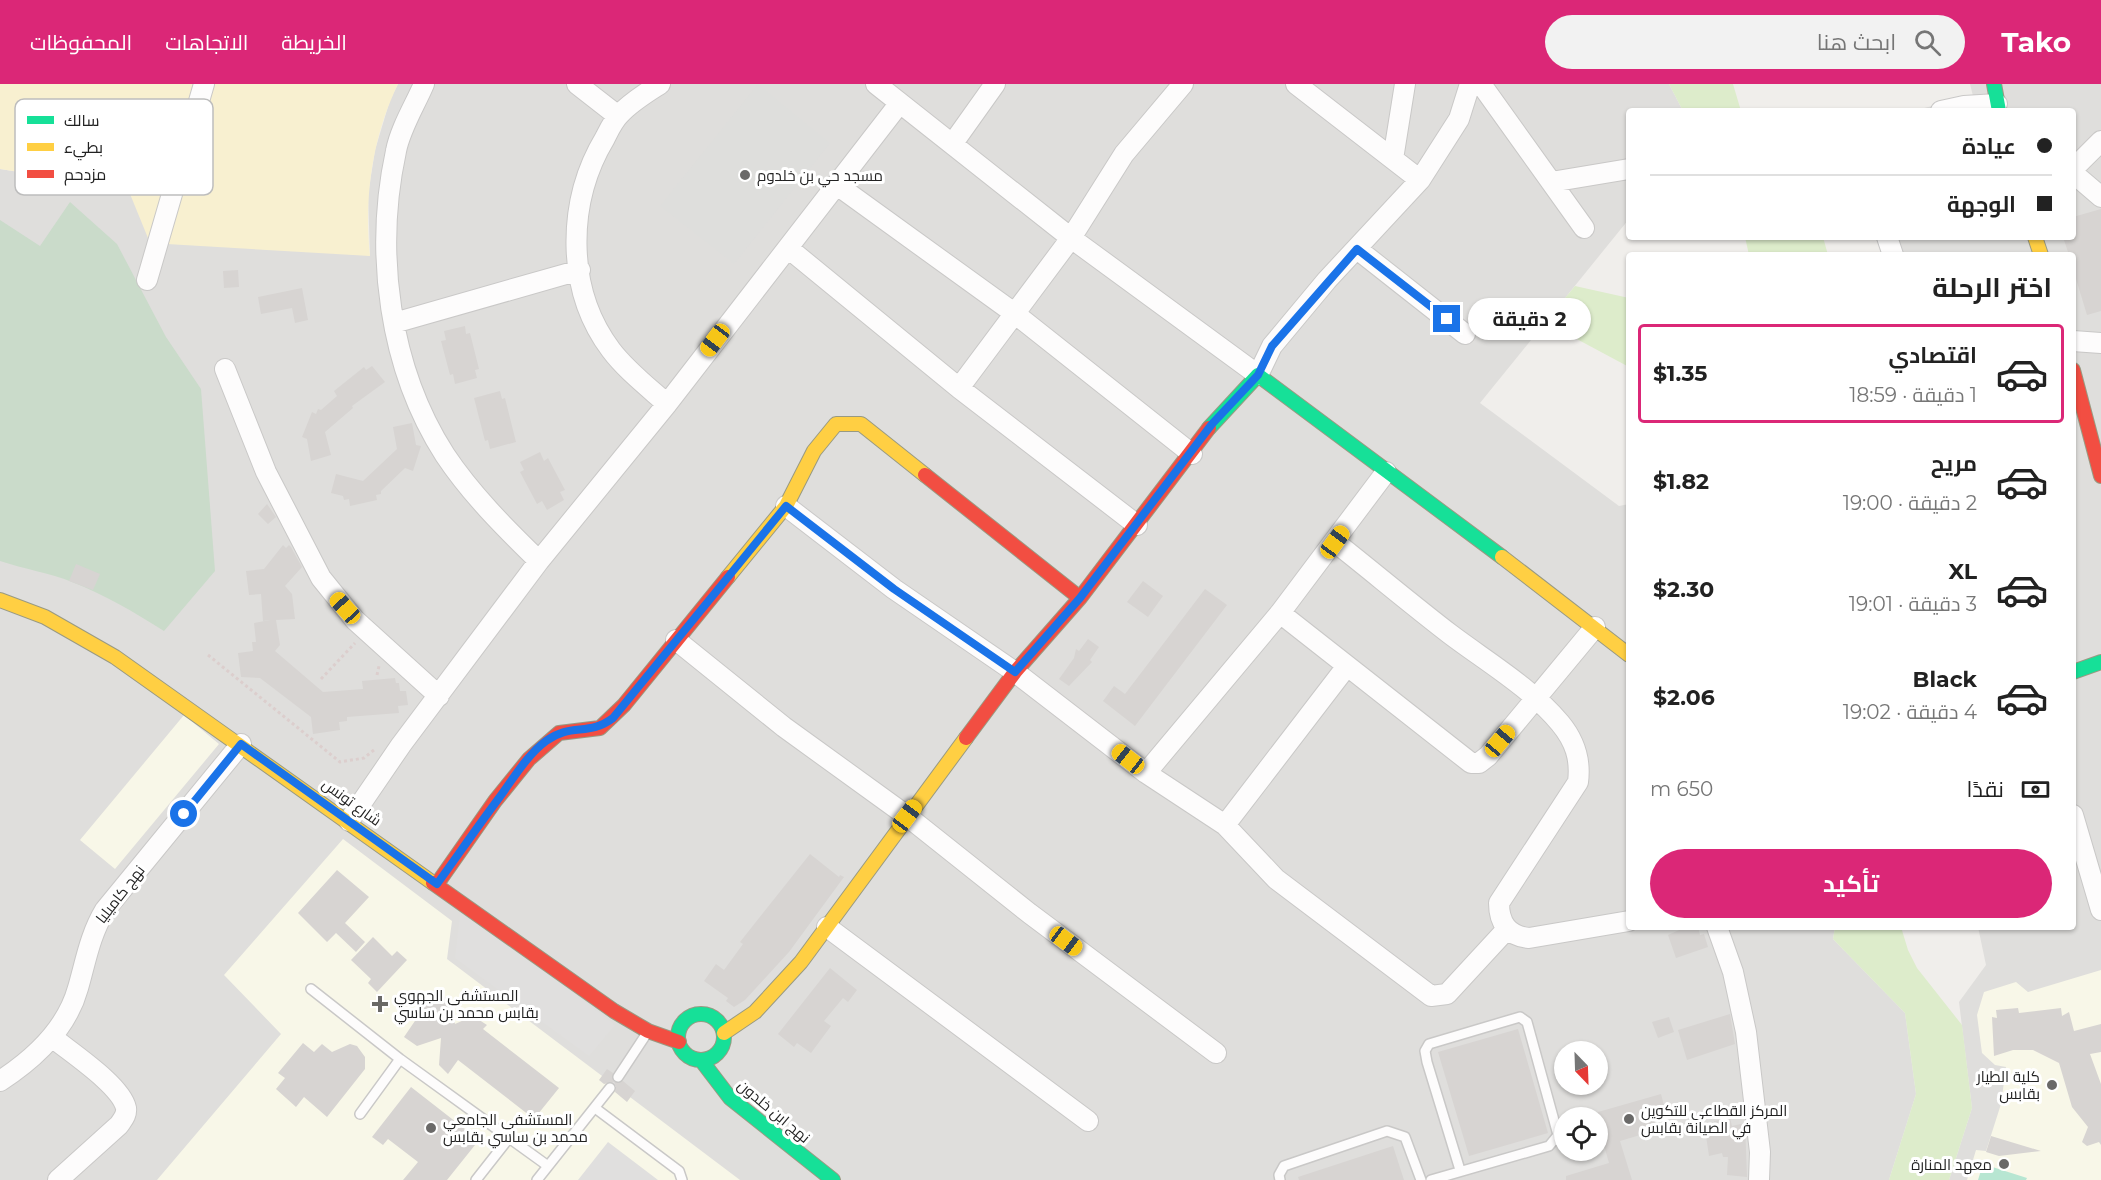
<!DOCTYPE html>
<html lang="ar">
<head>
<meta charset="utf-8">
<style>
	:root { --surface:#fff; --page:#f2f2f2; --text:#222; --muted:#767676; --line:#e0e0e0; --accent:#db2777 }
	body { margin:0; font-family:Montserrat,Cairo,sans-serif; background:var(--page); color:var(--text); direction:rtl; height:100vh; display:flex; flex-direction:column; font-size:22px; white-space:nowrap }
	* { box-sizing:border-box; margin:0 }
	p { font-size:20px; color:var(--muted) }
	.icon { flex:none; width:33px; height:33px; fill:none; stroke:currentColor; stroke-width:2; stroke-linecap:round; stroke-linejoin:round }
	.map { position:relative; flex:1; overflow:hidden; direction:ltr }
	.panel { position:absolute; left:1626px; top:168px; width:450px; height:678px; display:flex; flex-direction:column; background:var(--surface); border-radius:6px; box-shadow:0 2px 4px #0004; direction:rtl }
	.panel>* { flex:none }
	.guide { position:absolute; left:1626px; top:24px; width:450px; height:132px; border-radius:6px; box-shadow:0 2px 4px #0004; direction:rtl; display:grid; align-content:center; height:132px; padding:0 24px; background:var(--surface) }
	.needle { width:39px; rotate:157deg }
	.tools { position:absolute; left:1554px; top:957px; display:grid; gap:12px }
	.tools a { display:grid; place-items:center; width:54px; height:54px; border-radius:50%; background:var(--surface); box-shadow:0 2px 4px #0004; font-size:30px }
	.end { position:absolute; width:27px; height:27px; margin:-14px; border:8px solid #1a73e8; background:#fff; box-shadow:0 0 0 3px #fff }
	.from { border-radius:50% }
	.bubble { position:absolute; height:42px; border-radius:21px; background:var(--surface); box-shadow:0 2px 4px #0004; font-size:20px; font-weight:700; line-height:42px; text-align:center; direction:rtl }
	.car { position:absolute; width:18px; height:36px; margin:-18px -9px; border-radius:8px; box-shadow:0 0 4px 2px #0007; background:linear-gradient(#f5c518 24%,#345 0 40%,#f5c518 0 76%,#345 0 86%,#f5c518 0) }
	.guide b { display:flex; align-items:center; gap:21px; height:57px; font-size:22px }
	.guide b+b { border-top:2px solid var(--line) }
	.guide i { width:15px; height:15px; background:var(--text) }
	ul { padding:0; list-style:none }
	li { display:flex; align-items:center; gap:18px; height:99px; margin:0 12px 9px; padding:0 12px; border:3px solid transparent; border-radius:6px }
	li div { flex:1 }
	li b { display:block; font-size:22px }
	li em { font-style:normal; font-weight:700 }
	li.active { border-color:var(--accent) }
	li>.icon { width:54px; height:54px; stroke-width:1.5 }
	h2 { padding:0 24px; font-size:27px; line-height:72px }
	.pay { display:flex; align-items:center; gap:15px; height:66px; padding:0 24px; font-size:22px }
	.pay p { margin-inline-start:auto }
	.primary-button { display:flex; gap:12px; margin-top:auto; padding:12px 24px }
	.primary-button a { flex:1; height:69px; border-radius:36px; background:var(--accent); color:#fff; font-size:24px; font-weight:700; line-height:69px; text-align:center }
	header { display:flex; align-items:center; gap:36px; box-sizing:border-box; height:84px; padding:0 30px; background:var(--accent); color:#fff }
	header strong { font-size:28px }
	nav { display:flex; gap:33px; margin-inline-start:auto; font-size:21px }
	.search { width:420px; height:54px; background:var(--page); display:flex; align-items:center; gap:15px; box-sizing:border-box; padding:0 21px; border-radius:33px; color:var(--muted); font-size:22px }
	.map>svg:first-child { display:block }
</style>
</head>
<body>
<header>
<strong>Tako</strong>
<div class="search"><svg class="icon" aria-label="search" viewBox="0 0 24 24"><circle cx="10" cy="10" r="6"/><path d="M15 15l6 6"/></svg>ابحث هنا</div>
<nav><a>الخريطة</a><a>الاتجاهات</a><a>المحفوظات</a></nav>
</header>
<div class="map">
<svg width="2101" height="1096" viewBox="0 0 2101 1096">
	<rect width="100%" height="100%" fill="#f0eeeb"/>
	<path fill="#dfdedc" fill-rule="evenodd" d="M 398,0 L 1669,0 L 1683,27 L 1629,27 L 1629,135 L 1480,319 L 1619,422 L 1629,420 L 1629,843 L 1835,843 L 1833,855 L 1905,929 L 1916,1010 L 1889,1096 L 0,1096 L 0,85 L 128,105 L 370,172 L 368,111 L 375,66 L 390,16 ZM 1564,968 L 1598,968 L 1598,1000 L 1564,1000 ZM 1564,1034 L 1598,1034 L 1598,1066 L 1564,1066 Z
		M 1970,0 L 2101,0 L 2101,1096 L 1949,1096 L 1972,1024 L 1959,918 L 1986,881 L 1978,843 L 2073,843 L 2073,171 L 1897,171 L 1895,153 L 2073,153 L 2073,27 L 1912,27 L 1973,12 Z"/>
	<path fill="#f8f7e8" d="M 184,631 L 219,660 L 115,785 L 80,756 Z
		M 343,755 L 452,837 L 447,875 L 740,1096 L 157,1096 L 281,950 L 224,891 Z
		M 2101,886 L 2101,1096 L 1967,1096 L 1976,1066 L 1986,1067 L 2001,1020 L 2006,983 L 1995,981 L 1982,969 L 1977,931 L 1984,908 L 2016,898 L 2028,908 Z"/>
	<path fill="#dededc" d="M 758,0 L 830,59 L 734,180 L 660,122 Z"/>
	<path fill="#ddeccb" d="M 1669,0 L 1733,0 L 1741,27 L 1683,27 Z
		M 1745,153 L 1823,153 L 1828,171 L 1749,171 Z
		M 1575,202 L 1629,214 L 1629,283 L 1545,238 Z
		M 1835,843 L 1901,843 L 1908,866 L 1917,884 L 1962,941 L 1972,1024 L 1949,1096 L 1889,1096 L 1916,1010 L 1905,929 L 1833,855 Z"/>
	<path fill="#f8f0d0" d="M 0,0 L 398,0 C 372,54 364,113 370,172 L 150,159 L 128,105 L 0,85 Z"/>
	<path fill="#cadbca" d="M 70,118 L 117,160 L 166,253 L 201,305 L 215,487 L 164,547 C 134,528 105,511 72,498 C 50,489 24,485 0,477 L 0,136 L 40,162 Z"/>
	<path fill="#b7e6d2" d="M 1983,1080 L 2027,1094 L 2026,1096 L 1978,1096 Z"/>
	<path fill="#e0dfde" d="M 461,822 L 615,941 L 589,972 L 455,874 Z
		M 608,1058 L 658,1096 L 578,1096 Z"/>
	<path fill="#d7d4d2" d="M 2101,125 L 2101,227 L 2087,231 L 2073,185 L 2073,171 L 2069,171 L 2063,153 L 2073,153 L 2073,133 Z
		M 238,186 L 239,203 L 224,204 L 223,187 Z
		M 302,204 L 308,236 L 295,239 L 292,224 L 261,230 L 258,213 Z
		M 465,242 L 466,250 L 470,249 L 479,285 L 475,286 L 477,294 L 455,300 L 453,290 L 450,291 L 441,257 L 446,256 L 444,247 Z
		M 372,282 L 385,298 L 352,322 L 353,324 L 325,348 L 331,371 L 311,377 L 307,355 L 302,353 L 312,328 L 316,330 L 318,325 L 321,326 L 337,312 L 334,307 L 364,283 L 366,286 Z
		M 500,307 L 502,315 L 505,314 L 516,358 L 490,365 L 488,356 L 485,357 L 474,314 Z
		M 412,339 L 416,361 L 421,362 L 413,387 L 405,384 L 381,407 L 381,410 L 376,411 L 377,416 L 350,422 L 349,415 L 344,416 L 343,412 L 331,409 L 336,390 L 363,397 L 397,365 L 393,343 Z
		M 540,368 L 544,377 L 548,374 L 565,406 L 560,408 L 564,416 L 547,426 L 542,417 L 537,420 L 520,388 L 524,386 L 520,378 Z
		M 267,420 L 276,433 L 268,440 L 258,430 Z
		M 283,461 L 286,464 L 289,461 L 291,463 L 302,483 L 285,502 L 292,510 L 295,535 L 276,536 L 280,561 L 275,567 L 323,608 L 363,605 L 362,597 L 395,594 L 396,599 L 399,599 L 400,607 L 406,607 L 408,621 L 398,622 L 399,629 L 347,633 L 347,637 L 339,638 L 340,646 L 313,650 L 311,633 L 260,594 L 241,593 L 238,569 L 253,567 L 252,558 L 256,558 L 254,539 L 270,536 L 263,537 L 261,510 L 249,511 L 246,487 L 264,485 Z
		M 76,480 L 100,490 L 93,506 L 69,497 Z
		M 1143,497 L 1163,512 L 1148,533 L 1127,518 Z
		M 1205,505 L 1227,521 L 1135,642 L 1103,617 L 1114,602 L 1125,610 Z
		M 1088,555 L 1099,563 L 1090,576 L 1092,578 L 1069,602 L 1059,595 L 1074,574 L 1076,565 L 1079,567 Z
		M 810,770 L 839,793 L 840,791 L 844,793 L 789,868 L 745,916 L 734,923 L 726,917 L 728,914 L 704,897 L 716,880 L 724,886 L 743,860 L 740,858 Z
		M 337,786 L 369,813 L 345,839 L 365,858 L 356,868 L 336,849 L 327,858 L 298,829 Z
		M 1686,843 L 1698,843 L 1700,851 L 1704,850 L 1708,863 L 1676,874 L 1668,851 Z
		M 373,853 L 392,872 L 397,867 L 407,876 L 377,908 L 368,899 L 371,895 L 351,876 Z
		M 830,884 L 857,906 L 848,918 L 843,914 L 824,937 L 831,942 L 811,969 L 797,959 L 794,963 L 778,950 Z
		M 436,906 L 449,916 L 455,940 L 473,932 L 487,941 L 483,945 L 559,1004 L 534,1035 L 458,976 L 448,990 L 439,981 L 441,954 L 417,962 L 404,953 Z
		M 2018,924 L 2019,929 L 2061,924 L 2062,932 L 2069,928 L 2074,947 L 2101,940 L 2101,968 L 2090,970 L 2101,1000 L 2101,1061 L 2099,1058 L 2087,1062 L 2082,1058 L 2088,1043 L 2072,1023 L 2059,979 L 2033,966 L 2013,966 L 1994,972 L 1992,933 L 1997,934 L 1996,926 Z
		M 1730,930 L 1735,960 L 1687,976 L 1678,946 Z
		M 1669,933 L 1674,948 L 1658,954 L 1652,938 Z
		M 1518,945 L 1548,1049 L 1469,1072 L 1438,968 Z
		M 303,959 L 314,968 L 322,960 L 332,968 L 350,960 L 357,962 L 365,973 L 365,985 L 327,1033 L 304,1013 L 296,1023 L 276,1005 L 285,994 L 278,989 Z
		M 607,985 L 613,989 L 614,998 L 623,997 L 635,1007 L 627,1018 L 615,1008 L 616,1002 L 614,998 L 604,1000 L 599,996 Z
		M 411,1003 L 479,1056 L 447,1096 L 403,1096 L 418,1078 L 388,1055 L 383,1061 L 372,1053 Z
		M 1661,1010 L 1667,1033 L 1654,1037 L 1657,1046 L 1620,1057 L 1632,1096 L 1566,1096 L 1566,1092 L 1609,1079 L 1601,1051 L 1598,1052 L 1598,1028 Z
		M 1730,1034 L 1732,1042 L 1745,1039 L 1747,1093 L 1727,1091 L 1728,1073 L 1723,1073 L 1722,1069 L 1709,1072 L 1705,1045 L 1715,1044 L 1714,1037 Z
		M 1991,1052 L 2041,1067 L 1999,1072 L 1986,1068 Z
		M 1393,1062 L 1404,1096 L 1299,1096 L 1298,1093 Z"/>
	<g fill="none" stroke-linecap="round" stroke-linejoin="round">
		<g stroke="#c9c8c7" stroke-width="12">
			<path id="lane" d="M 311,905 L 400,975 L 548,1082
				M 618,993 L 647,949
				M 595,1024 L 679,1087 L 682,1096
				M 360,1030 L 400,975
				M 476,1096 L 509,1054
				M 537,1096 L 610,1004
				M 1280,1096 L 1279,1091 L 1284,1082 L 1387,1047 L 1405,1053 L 1421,1096
				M 1431,1096 L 1549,1062 L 1558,1051 L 1527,938 L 1520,933 L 1429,960 L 1425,967 L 1427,978 L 1460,1086"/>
		</g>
		<g stroke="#c9c8c7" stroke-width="22">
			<path id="street" d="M 424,0 C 415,21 400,45 396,67 C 374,168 389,284 445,371 C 471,410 505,444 539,477
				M 577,0 L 618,32
				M 660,0 C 646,9 631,18 620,30 C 613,37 609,46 605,54 C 567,117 565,205 611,266 C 626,286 648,303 667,320
				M 876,0 L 1071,154 L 1258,291 L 1272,262 L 1327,196 L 1420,96 L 1459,35 L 1470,0
				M 1296,0 L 1420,96
				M 1481,0 L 1584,144
				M 1941,27 L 1964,22 L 1997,20
				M 953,59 L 995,0
				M 1393,75 L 1405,0
				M 2073,85 L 2101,57
				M 2073,89 L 2101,113
				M 1551,98 L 1629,85
				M 837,101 L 1014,229 L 1192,370
				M 1887,153 L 1893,171
				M 788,164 L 959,304 L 1137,441
				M 1357,165 L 1465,250
				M 147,196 L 204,0
				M 394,239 L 580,186
				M 2073,257 L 2101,259
				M 225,285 L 266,388 L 321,494 L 355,536 L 439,612
				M 959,304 L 1071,154 L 1124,70 L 1183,0
				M 786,422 L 894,505 L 1015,588 L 1146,689 L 1225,741 L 1276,795 L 1431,912 L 1447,910 L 1507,845
				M 1335,458 C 1373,488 1411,520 1450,550 C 1487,578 1530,603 1560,639 C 1575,657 1581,675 1578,698 L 1499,819 C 1499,839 1508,852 1529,854 L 1629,837
				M 1280,529 L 1471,679 L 1479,679 L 1488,672 L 1595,543
				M 676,556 L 784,643 L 907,732 L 1029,829 L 1216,969
				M 1146,689 L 1280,529 L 1386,388
				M 2073,731 L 2101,826
				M 349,737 L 401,661 L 539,477 L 667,320 L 899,20
				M 1225,741 L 1347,582
				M 827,843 L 1088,1037
				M 1717,843 L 1733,888 L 1746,948 L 1760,1068 L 1759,1096
				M 52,953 C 70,968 121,1001 126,1024 C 127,1031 123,1035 119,1041 L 58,1096
				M 0,997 C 34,975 67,944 78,904 C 86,876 90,851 105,826 L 241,660"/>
		</g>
		<g stroke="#999a82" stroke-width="16">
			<path id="fast" d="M 1994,0 L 1999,27
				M 1209,344 L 1258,291 L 1502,473
				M 2073,588 L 2101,578
				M678 953a23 23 0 1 1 46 0a23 23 0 1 1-46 0Z
				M 701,976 L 730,1014 L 833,1096"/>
		</g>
		<g stroke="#999a82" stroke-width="16">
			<path id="slow" d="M 2035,153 L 2041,171
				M 1502,473 L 1629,571
				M 728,493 L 786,422 L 814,367 L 836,340 L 861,340 L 925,391
				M 0,516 L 45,533 L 115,573 L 433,799
				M 724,949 L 755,928 L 801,878 L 966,654"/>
		</g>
		<g stroke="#999a82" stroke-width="16">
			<path id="jam" d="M 2073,286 L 2101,392
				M 925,391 L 1080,514
				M 966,654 L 1015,588 L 1080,514 L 1209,344
				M 433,799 L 614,927 L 648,947 L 679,958
				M 437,800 L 495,717 L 529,675 L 559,649 L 600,644 L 624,621 L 728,493"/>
		</g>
		<path stroke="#dccecd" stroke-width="3" stroke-dasharray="3 3" stroke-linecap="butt" d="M 208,571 L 340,678 L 364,674 L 374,666
			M 377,591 L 379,582
			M 321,595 L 355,559"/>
		<use href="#lane" stroke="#fdfcfc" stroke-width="9"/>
		<use href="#street" stroke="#fdfcfc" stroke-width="20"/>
		<use href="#fast" stroke="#16e098" stroke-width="14"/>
		<use href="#slow" stroke="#ffcf43" stroke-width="14"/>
		<use href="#jam" stroke="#f24e42" stroke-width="14"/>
	</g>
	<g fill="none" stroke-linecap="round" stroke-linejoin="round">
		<path stroke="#1a73e8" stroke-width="8" d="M 184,730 L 241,660 L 437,800 C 458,771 478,742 499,714 C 513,695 527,671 546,657 C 572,638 588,653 613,634 L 786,422 L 894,505 L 1015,588 L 1080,514 L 1212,340 L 1258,291 L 1272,262 L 1357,165 L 1447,235"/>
	</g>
	<g fill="#6a6968" stroke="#fff" stroke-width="2">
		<circle cx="745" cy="91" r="6"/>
		<path d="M377 911h6v6h6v6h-6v6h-6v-6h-6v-6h6z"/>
		<circle cx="2052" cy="1001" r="6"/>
		<circle cx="1629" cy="1035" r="6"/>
		<circle cx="431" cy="1044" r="6"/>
		<circle cx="2004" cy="1080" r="6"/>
	</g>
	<g text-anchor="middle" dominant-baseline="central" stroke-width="6" stroke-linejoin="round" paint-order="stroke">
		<g font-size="15" fill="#222" stroke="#fff" text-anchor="start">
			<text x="757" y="91">مسجد حي بن خلدوم</text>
			<text x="394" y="911">المستشفى الجهوي<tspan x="394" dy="17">بقابس محمد بن ساسي</tspan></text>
			<text x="2040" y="992" text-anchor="end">كلية الطيار<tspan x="2040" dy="17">بقابس</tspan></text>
			<text x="1641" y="1026">المركز القطاعى للتكوين<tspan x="1641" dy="17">في الصيانة بقابس</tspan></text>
			<text x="443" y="1035">المستشفى الجامعي<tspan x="443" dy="17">محمد بن ساسي بقابس</tspan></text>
			<text x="1992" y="1080" text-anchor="end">معهد المنارة</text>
		</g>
		<g font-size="15" fill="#222" stroke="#fff">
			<text transform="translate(352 718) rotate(36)">شارع تونس</text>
			<text transform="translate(120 810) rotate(-52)">نهج كاميليا</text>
			<text transform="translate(774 1027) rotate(40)">نهج ابن خلدون</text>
		</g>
	</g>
	<rect x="15" y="15" width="198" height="96" rx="9" fill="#fff" stroke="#bdbdbd" stroke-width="1.5"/>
	<rect x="27" y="32" width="27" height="8" fill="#16e098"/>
	<rect x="27" y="59" width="27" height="8" fill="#ffcf43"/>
	<rect x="27" y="86" width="27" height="8" fill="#f24e42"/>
	<g font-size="16" fill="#222">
		<text x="64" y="42">سالك</text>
		<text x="64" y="69">بطيء</text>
		<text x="64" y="96">مزدحم</text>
	</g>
</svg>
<div class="tools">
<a><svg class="needle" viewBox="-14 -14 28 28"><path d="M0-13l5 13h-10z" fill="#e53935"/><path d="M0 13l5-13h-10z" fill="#767676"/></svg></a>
<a><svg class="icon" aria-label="locate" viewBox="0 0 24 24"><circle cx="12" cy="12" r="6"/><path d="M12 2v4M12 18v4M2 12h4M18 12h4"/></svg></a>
</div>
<i class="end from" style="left:184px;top:730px"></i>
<i class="end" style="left:1447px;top:235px"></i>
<div class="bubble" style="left:1468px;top:214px;width:123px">2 دقيقة</div>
<i class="car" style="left:715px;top:256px;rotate:217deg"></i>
<i class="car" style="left:1335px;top:458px;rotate:36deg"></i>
<i class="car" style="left:345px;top:524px;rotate:318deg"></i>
<i class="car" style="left:1500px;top:657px;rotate:40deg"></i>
<i class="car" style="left:1128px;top:675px;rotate:308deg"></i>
<i class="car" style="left:907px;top:732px;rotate:37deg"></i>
<i class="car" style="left:1066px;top:857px;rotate:127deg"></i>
<div class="guide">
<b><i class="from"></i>عيادة</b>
<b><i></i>الوجهة</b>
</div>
<section class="panel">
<h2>اختر الرحلة</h2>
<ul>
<li class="active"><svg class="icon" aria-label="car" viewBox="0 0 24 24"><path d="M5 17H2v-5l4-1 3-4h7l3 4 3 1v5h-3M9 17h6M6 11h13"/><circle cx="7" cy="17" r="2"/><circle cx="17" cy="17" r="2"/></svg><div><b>اقتصادي</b><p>1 دقيقة · 18:59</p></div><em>$1.35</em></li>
<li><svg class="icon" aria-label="car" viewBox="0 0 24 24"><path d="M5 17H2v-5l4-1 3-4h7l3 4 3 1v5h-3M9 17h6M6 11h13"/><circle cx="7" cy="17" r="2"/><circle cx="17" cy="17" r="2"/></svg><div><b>مريح</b><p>2 دقيقة · 19:00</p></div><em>$1.82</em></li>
<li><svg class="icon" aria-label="car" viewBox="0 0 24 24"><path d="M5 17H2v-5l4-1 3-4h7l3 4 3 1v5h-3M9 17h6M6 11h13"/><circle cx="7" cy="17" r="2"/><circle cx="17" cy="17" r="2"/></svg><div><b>XL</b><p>3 دقيقة · 19:01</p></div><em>$2.30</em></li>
<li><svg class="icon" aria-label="car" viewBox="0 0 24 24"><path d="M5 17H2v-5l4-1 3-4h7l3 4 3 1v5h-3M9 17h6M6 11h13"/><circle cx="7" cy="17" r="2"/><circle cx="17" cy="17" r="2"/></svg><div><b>Black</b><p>4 دقيقة · 19:02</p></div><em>$2.06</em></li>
</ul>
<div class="pay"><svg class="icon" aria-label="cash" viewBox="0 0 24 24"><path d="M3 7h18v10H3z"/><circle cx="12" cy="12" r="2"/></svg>نقدًا<p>650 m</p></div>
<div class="primary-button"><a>تأكيد</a></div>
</section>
</div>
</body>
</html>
